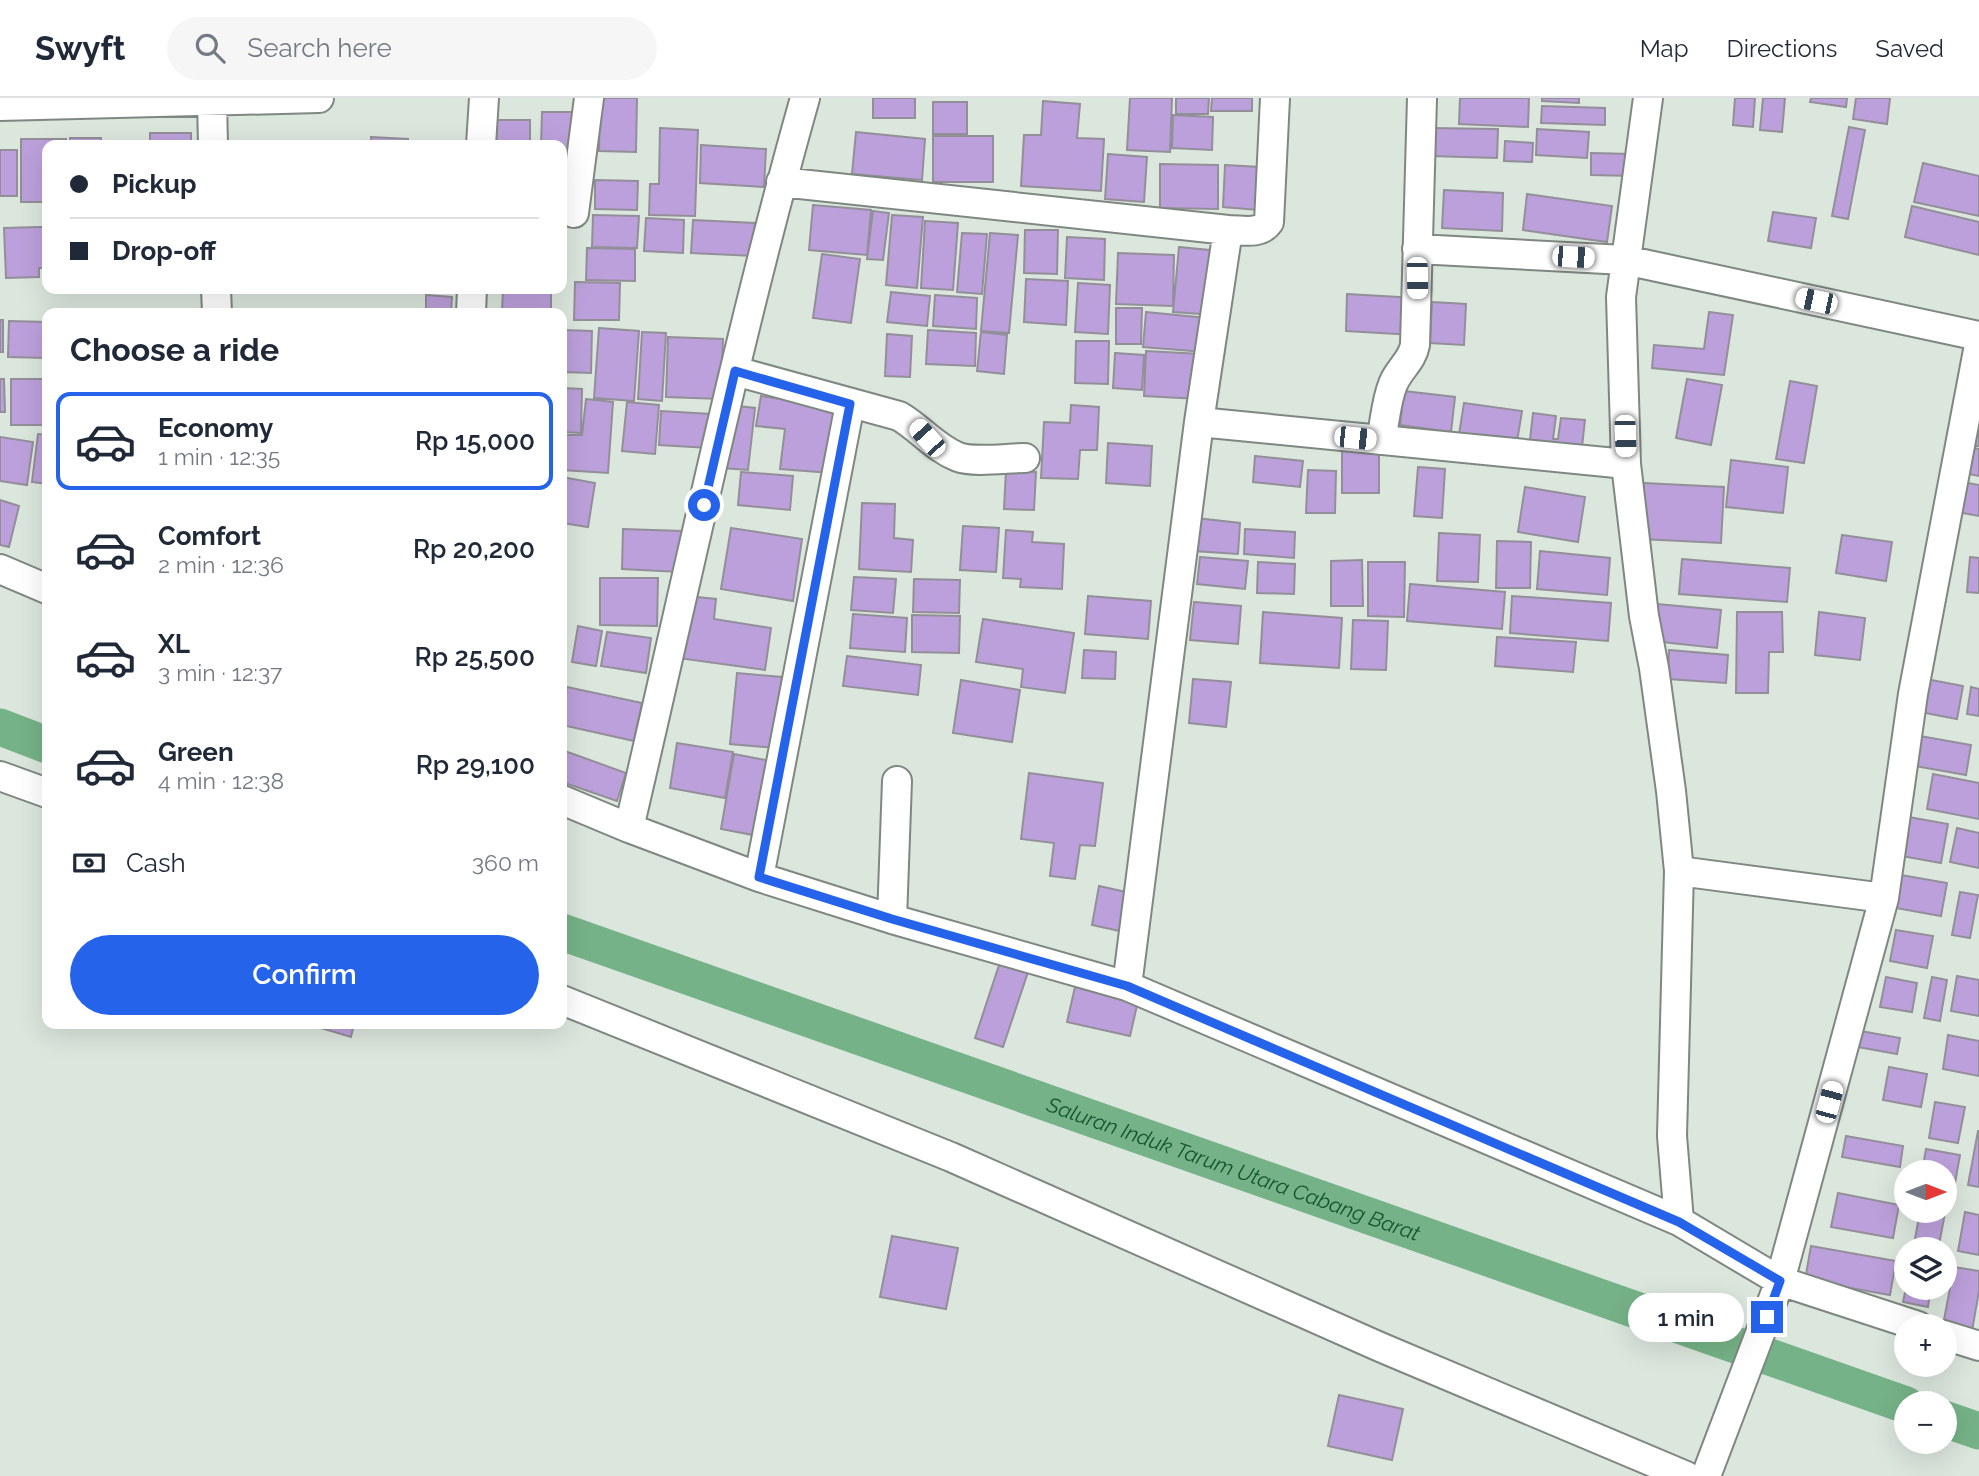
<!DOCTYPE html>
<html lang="en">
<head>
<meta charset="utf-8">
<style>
	:root { --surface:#fff; --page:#f6f6f7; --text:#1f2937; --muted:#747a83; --line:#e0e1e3; --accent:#2563eb }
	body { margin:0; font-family:Raleway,sans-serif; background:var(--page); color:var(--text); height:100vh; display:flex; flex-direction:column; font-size:26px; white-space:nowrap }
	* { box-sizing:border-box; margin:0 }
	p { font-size:23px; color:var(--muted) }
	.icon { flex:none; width:38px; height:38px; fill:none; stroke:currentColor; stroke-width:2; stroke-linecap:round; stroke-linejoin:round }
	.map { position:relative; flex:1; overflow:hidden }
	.side { position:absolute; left:42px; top:210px; width:525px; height:721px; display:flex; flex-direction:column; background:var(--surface); border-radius:14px; box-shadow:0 7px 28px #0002 }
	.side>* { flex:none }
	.top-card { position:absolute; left:42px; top:42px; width:525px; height:154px; border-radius:14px; box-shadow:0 7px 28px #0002; display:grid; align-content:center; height:154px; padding:0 28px; background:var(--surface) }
	.needle { width:46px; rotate:90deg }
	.fabs { position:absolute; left:1894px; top:1062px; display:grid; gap:14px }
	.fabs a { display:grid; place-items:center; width:63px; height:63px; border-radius:50%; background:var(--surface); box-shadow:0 7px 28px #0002; font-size:35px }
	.end { position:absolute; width:32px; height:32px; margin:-16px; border:9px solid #2563eb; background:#fff; box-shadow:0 0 0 4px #fff }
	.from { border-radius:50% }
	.bubble { position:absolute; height:49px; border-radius:24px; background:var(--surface); box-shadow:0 7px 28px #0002; font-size:23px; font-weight:600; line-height:49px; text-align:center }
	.car { position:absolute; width:21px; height:42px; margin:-21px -10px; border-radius:9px; box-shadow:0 0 5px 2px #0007; background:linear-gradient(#fff 24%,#345 0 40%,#fff 0 76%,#345 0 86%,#fff 0) }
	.top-card b { display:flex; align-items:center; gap:24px; height:66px; font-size:26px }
	.top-card b+b { border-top:2px solid var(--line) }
	.top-card i { width:18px; height:18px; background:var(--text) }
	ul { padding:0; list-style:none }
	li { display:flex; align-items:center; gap:21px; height:98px; margin:0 14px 10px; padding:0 14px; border:4px solid transparent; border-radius:14px }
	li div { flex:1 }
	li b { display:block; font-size:26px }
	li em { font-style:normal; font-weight:600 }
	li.current { border-color:var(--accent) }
	li>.icon { width:63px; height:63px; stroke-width:1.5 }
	h2 { padding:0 28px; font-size:32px; line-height:84px }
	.pay { display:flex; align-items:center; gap:18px; height:77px; padding:0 28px; font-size:26px }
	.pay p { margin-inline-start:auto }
	.button { display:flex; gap:14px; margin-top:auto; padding:14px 28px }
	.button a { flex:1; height:80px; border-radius:42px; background:var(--accent); color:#fff; font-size:28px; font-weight:600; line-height:80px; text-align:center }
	header { display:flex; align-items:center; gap:42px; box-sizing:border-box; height:98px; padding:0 35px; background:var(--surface); border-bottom:2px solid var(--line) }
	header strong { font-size:33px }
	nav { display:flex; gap:38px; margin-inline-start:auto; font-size:24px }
	.search { width:490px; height:63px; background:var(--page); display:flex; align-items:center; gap:18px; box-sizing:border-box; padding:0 24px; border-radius:38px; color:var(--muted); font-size:26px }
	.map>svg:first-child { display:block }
</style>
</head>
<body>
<header>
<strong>Swyft</strong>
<div class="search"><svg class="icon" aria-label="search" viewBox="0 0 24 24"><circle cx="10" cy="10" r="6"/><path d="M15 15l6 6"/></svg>Search here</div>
<nav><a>Map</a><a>Directions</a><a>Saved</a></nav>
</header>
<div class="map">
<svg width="1979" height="1378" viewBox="0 0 1979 1378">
	<rect width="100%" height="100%" fill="#dbe6dd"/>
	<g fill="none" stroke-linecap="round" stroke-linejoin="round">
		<g stroke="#76b287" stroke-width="37">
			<path d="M 0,629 L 47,647"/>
			<path id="s1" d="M 562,834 L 1906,1307"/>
			<path d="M 1944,1321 L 1979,1333"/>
		</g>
	</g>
	<path fill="#bca0db" stroke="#938f99" stroke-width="2" d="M 600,0 L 637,0 L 636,54 L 599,53 Z
		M 873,0 L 915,0 L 915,20 L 873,20 Z
		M 1130,0 L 1172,0 L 1170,54 L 1127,52 Z
		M 1176,0 L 1209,0 L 1208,16 L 1176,16 Z
		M 1212,0 L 1252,0 L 1252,13 L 1211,13 Z
		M 1460,0 L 1529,0 L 1528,29 L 1459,26 Z
		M 1542,0 L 1579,0 L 1579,5 L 1542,3 Z
		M 1735,0 L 1755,0 L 1753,29 L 1733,27 Z
		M 1763,0 L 1785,0 L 1782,34 L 1760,32 Z
		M 1811,0 L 1847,0 L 1846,9 L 1810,4 Z
		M 1856,0 L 1890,0 L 1887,26 L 1853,21 Z
		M 1043,3 L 1080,6 L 1077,40 L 1104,41 L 1101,93 L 1021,88 L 1024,37 L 1041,37 Z
		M 933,4 L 967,4 L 967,36 L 933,36 Z
		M 1542,8 L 1605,10 L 1605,27 L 1541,25 Z
		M 542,14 L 574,14 L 572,66 L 562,66 L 562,47 L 541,47 Z
		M 1173,17 L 1213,19 L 1212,52 L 1172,50 Z
		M 497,22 L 530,22 L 530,47 L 496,47 Z
		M 1849,29 L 1865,32 L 1848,121 L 1832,118 Z
		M 660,30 L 698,32 L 695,118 L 649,117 L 650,86 L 659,86 Z
		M 1432,30 L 1498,31 L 1497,60 L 1431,58 Z
		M 1537,31 L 1589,34 L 1587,60 L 1536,57 Z
		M 856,34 L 925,41 L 922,82 L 852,76 Z
		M 150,35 L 191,35 L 191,47 L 150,47 Z
		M 933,38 L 993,38 L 993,84 L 933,84 Z
		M 371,39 L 408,41 L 408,47 L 371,47 Z
		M 70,40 L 101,40 L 101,47 L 70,47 Z
		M 21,41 L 66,41 L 66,47 L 47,47 L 47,104 L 21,104 Z
		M 1505,43 L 1533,45 L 1532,64 L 1504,63 Z
		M 701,47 L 766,51 L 764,89 L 700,85 Z
		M 0,52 L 17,52 L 17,98 L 0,98 Z
		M 1591,55 L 1632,56 L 1632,78 L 1591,77 Z
		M 1108,56 L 1147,59 L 1144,104 L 1105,101 Z
		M 1923,65 L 1979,78 L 1979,118 L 1914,104 Z
		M 1160,66 L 1218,67 L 1218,111 L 1160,110 Z
		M 1225,67 L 1260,69 L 1258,112 L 1223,109 Z
		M 595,82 L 638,83 L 637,112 L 595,111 Z
		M 1444,92 L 1503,95 L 1502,133 L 1442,130 Z
		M 1527,96 L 1612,108 L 1607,144 L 1523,132 Z
		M 813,107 L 871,112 L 867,157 L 809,152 Z
		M 1912,108 L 1979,124 L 1979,157 L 1905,139 Z
		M 873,113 L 889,115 L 883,162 L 867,161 Z
		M 1773,114 L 1816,120 L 1811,150 L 1768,143 Z
		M 593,117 L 639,118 L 637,150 L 592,149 Z
		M 892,117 L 923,119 L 917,190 L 886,187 Z
		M 646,120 L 684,122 L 683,155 L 644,153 Z
		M 693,122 L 755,125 L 754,158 L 691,155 Z
		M 925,123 L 958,125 L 953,192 L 921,190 Z
		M 38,129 L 47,129 L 47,170 L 39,170 L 39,179 L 6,180 L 4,130 Z
		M 1025,132 L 1058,132 L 1057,176 L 1024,175 Z
		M 962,135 L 987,136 L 982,196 L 957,194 Z
		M 990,135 L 1018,137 L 1009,235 L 981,233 Z
		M 1067,139 L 1105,141 L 1104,182 L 1065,180 Z
		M 1179,149 L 1220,153 L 1215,217 L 1173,214 Z
		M 587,150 L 635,151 L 635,183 L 586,182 Z
		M 1118,155 L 1174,157 L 1173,208 L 1116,206 Z
		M 822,156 L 860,161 L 851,225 L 813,220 Z
		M 1026,181 L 1068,183 L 1066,227 L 1024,224 Z
		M 575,184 L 620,185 L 619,222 L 574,222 Z
		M 1078,185 L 1110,187 L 1108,236 L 1075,234 Z
		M 503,191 L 551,191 L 551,214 L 502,213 Z
		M 891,194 L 930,198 L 927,228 L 887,224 Z
		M 1347,196 L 1416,200 L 1414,237 L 1346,233 Z
		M 426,197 L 452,199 L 451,215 L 426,215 Z
		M 935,197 L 977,200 L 976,231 L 933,228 Z
		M 1432,204 L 1466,206 L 1464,247 L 1430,245 Z
		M 1116,210 L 1142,210 L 1141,246 L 1116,246 Z
		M 1146,214 L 1207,220 L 1204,254 L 1143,249 Z
		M 1709,214 L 1733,217 L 1724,277 L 1652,270 L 1654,247 L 1704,251 Z
		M 0,222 L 3,222 L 3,254 L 0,254 Z
		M 9,223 L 47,224 L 47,260 L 8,259 Z
		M 599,230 L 639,233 L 634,303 L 594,300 Z
		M 562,232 L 592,233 L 591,275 L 562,274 Z
		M 928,232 L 976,235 L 975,268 L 926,266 Z
		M 642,234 L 666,235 L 662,303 L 638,301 Z
		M 981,234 L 1007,237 L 1004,276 L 977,273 Z
		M 887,236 L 912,238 L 910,279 L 885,278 Z
		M 668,239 L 723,241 L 721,301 L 666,299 Z
		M 1076,243 L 1109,243 L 1108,286 L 1075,285 Z
		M 1146,253 L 1201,256 L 1199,301 L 1144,298 Z
		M 1115,255 L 1144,257 L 1142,292 L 1113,290 Z
		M 0,281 L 4,281 L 5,314 L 0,314 Z
		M 11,281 L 47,281 L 47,327 L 11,327 Z
		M 1687,281 L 1722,287 L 1711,347 L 1676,340 Z
		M 1790,283 L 1817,288 L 1804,365 L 1776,361 Z
		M 562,290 L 582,291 L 581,335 L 562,334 Z
		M 1404,293 L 1455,299 L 1451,334 L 1400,327 Z
		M 761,298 L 836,309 L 831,375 L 780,371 L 785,331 L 756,328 Z
		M 586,301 L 613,304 L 608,375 L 562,372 L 562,337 L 582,337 Z
		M 627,304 L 659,307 L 655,356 L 622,353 Z
		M 1464,305 L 1522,313 L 1517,344 L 1459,336 Z
		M 729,307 L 755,310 L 748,372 L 722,370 Z
		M 1071,307 L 1099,309 L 1097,352 L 1080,352 L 1078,381 L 1041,380 L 1044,324 L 1070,325 Z
		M 661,313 L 711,316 L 709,350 L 659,347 Z
		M 1533,315 L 1556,318 L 1553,341 L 1558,341 L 1561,320 L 1585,322 L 1581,358 L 1529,351 Z
		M 1979,319 L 1979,348 L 1964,347 Z
		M 38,336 L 47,337 L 47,386 L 32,384 Z
		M 0,339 L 33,344 L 27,387 L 0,383 Z
		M 1108,345 L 1152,348 L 1150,388 L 1106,385 Z
		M 1964,348 L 1979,351 L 1979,378 L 1959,374 Z
		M 1342,351 L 1379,351 L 1379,395 L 1342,395 Z
		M 1255,358 L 1303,363 L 1300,389 L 1253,384 Z
		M 1731,362 L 1788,369 L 1783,415 L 1726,409 Z
		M 1418,369 L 1445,371 L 1442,420 L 1414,418 Z
		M 1006,372 L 1036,374 L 1034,412 L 1004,411 Z
		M 1308,372 L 1336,373 L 1335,415 L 1306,415 Z
		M 741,374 L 793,378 L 790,412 L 738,407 Z
		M 562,379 L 595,385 L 588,429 L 562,425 Z
		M 1957,383 L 1979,387 L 1979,418 L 1952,413 Z
		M 1644,385 L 1724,389 L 1721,445 L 1641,441 Z
		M 1525,389 L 1585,399 L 1578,444 L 1518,434 Z
		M 0,402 L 19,408 L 9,449 L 0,447 Z
		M 862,405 L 895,406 L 894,440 L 913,442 L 911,474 L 859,471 Z
		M 1196,420 L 1240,425 L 1238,456 L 1193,453 Z
		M 963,428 L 999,430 L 996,474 L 960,472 Z
		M 731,430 L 802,441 L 793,503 L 721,491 Z
		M 623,431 L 682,433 L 680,474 L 622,471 Z
		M 1245,431 L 1295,434 L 1294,460 L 1244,456 Z
		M 1006,432 L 1033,434 L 1032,444 L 1064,446 L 1062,491 L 1020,489 L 1021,481 L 1003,480 Z
		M 1439,435 L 1480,437 L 1478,484 L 1437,483 Z
		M 1842,437 L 1892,444 L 1886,483 L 1836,475 Z
		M 1497,443 L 1531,444 L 1530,490 L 1496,490 Z
		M 1540,453 L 1610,460 L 1607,497 L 1537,491 Z
		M 1200,459 L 1248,463 L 1245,491 L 1197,486 Z
		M 1970,459 L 1979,460 L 1979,495 L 1967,494 Z
		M 1682,461 L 1790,470 L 1787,504 L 1679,496 Z
		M 1362,462 L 1363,508 L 1331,508 L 1331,463 Z
		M 1258,464 L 1295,466 L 1294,496 L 1257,495 Z
		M 1368,464 L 1405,464 L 1404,519 L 1368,518 Z
		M 854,479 L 896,481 L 893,515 L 851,512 Z
		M 600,480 L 658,480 L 657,528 L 600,527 Z
		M 914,481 L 960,482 L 959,515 L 913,514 Z
		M 1410,486 L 1505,494 L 1502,531 L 1407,523 Z
		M 687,498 L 716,501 L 714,521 L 771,530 L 765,572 L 678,560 Z
		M 1088,498 L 1151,503 L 1148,541 L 1085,536 Z
		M 1512,498 L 1611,505 L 1608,543 L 1510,535 Z
		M 1194,504 L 1241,508 L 1238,546 L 1190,542 Z
		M 1657,506 L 1721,512 L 1717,550 L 1653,543 Z
		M 1263,514 L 1342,520 L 1339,570 L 1260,565 Z
		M 1737,514 L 1782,514 L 1783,554 L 1769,554 L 1768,595 L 1736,595 Z
		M 1819,514 L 1865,520 L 1860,562 L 1815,557 Z
		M 853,516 L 907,520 L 905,554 L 850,550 Z
		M 912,517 L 960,518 L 959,555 L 912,554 Z
		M 983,521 L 1074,535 L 1065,595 L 1021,589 L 1023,571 L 976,564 Z
		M 1353,522 L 1388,523 L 1386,572 L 1351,571 Z
		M 578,528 L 602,533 L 596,568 L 572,564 Z
		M 607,534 L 651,540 L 646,575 L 601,568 Z
		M 1497,539 L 1576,544 L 1573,574 L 1495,568 Z
		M 1084,552 L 1116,554 L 1115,581 L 1082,580 Z
		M 1669,552 L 1728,557 L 1726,585 L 1668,581 Z
		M 847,558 L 921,567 L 918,597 L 843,588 Z
		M 737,575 L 782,579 L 775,650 L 730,646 Z
		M 1193,581 L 1231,584 L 1226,629 L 1189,625 Z
		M 1926,581 L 1963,588 L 1957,621 L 1920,614 Z
		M 961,582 L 1020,592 L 1012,644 L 953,635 Z
		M 567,589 L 642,605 L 634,643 L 562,627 L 562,613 Z
		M 1971,589 L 1979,591 L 1979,618 L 1967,616 Z
		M 1920,638 L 1971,647 L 1966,677 L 1915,668 Z
		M 677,645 L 733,654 L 725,700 L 670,690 Z
		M 562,652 L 626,675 L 617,703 L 562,684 Z
		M 734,656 L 771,663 L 758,738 L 721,731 Z
		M 1029,675 L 1103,685 L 1095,748 L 1080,747 L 1075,781 L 1050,778 L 1054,745 L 1021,741 Z
		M 1933,676 L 1979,685 L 1979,721 L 1927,711 Z
		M 1903,718 L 1948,726 L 1941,765 L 1896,757 Z
		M 1957,730 L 1979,735 L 1979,770 L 1950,764 Z
		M 1901,777 L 1947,785 L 1941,818 L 1896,810 Z
		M 1099,788 L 1131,795 L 1124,834 L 1092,827 Z
		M 1960,794 L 1978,797 L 1970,840 L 1952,837 Z
		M 1896,832 L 1933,838 L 1927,870 L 1890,863 Z
		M 1003,855 L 1031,865 L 1003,949 L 975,940 Z
		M 1957,878 L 1979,882 L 1979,918 L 1951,913 Z
		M 1886,879 L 1917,885 L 1912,914 L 1880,909 Z
		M 1932,879 L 1947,882 L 1940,923 L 1924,920 Z
		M 1075,889 L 1138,903 L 1130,938 L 1067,924 Z
		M 322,926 L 354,926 L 351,939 L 321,930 Z
		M 1855,932 L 1900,940 L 1897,956 L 1852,948 Z
		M 1948,937 L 1979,943 L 1979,978 L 1943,971 Z
		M 1889,969 L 1927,976 L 1921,1009 L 1883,1002 Z
		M 1935,1004 L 1965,1009 L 1958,1045 L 1929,1040 Z
		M 1978,1033 L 1979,1033 L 1979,1089 L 1968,1087 Z
		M 1846,1038 L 1903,1048 L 1900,1069 L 1842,1059 Z
		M 1926,1051 L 1960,1057 L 1955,1085 L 1944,1083 L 1944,1074 L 1922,1074 Z
		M 1838,1095 L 1899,1107 L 1893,1140 L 1831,1129 Z
		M 1920,1113 L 1945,1115 L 1938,1152 L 1913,1152 Z
		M 1965,1114 L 1979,1117 L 1979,1157 L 1958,1153 Z
		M 892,1138 L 958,1150 L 946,1211 L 880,1199 Z
		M 1811,1148 L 1896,1163 L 1890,1197 L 1805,1182 Z
		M 1954,1169 L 1979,1173 L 1979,1193 L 1972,1233 L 1943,1227 Z
		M 1906,1190 L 1931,1190 L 1928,1209 L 1903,1204 Z
		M 1339,1297 L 1403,1311 L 1392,1362 L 1328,1348 Z"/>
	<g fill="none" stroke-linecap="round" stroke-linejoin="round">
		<g stroke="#7e8880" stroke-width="32">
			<path id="minor" d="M 1648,0 L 1621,199 L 1626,366 L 1644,518 L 1654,570 L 1671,693 L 1679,773 L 1672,1038 L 1679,1123
				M 212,2 L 213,47
				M 0,8 L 319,0
				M 481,47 L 484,0
				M 781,84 L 1228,132
				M 574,115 L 589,0
				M 1417,151 L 1625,162 L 1979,238
				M 216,191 L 217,215
				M 471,215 L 472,191
				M 735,273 L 899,318 C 920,330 935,350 958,359 C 974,365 1007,360 1025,360
				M 1199,324 L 1626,366
				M 1381,342 C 1385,324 1386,303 1393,286 C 1399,271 1412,263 1415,247 L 1422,0
				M 0,471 L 47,491
				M 0,678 L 47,695
				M 562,702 L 629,730 L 759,779 L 892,821 L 1127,888 L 1679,1123 L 1780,1183 L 1918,1228
				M 629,730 C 686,487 737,241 805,0
				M 1679,773 L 1884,800
				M 759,779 L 850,306
				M 892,821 L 897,683
				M 1127,888 L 1199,324 L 1228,132 C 1243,132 1260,137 1269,124 L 1275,0
				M 562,902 L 951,1059 L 1380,1249 L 1686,1378
				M 1944,1237 L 1979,1248
				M 1706,1378 L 1780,1183 L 1884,800 L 1913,596 L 1979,247"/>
		</g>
		<use href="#minor" stroke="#fff" stroke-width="28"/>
	</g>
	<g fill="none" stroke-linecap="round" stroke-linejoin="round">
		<path stroke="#2563eb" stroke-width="9" d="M 704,407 L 735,273 L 850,306 L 759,779 L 892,821 L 1127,888 L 1679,1124 L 1780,1183 L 1767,1219"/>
	</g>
	<g text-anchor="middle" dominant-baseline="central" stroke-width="5" stroke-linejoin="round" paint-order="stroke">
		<g font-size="21" font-style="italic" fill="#11562d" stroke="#dbe6dd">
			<text stroke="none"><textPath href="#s1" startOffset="712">Saluran Induk Tarum Utara Cabang Barat</textPath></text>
		</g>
	</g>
</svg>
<div class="fabs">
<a><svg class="needle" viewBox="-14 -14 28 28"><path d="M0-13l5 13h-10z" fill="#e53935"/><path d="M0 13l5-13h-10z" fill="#747a83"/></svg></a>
<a><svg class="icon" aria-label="layers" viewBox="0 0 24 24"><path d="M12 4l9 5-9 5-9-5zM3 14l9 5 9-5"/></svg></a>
<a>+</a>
<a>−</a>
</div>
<i class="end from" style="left:704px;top:407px"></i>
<i class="end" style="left:1767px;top:1219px"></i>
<div class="bubble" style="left:1628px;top:1195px;width:116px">1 min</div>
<i class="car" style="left:1573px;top:159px;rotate:93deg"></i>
<i class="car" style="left:1417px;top:180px;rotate:179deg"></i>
<i class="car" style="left:1816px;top:203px;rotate:282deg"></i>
<i class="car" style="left:1625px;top:338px;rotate:178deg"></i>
<i class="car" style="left:927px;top:340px;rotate:318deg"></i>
<i class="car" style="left:1355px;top:340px;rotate:96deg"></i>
<i class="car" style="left:1829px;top:1004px;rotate:15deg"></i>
<div class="top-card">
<b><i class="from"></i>Pickup</b>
<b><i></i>Drop-off</b>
</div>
<section class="side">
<h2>Choose a ride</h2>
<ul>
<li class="current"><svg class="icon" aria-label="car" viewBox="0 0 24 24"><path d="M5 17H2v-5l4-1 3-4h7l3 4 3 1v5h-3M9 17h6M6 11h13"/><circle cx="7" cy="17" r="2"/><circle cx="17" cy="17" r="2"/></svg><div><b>Economy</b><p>1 min · 12:35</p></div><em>Rp 15,000</em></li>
<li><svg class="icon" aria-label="car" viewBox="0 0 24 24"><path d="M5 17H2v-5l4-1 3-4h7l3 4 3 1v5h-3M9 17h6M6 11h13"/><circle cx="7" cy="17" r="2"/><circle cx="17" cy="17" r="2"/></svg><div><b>Comfort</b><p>2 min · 12:36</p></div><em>Rp 20,200</em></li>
<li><svg class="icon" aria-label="car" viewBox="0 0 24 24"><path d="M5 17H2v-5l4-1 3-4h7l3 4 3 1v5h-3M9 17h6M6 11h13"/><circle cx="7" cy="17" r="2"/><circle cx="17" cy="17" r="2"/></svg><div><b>XL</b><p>3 min · 12:37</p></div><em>Rp 25,500</em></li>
<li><svg class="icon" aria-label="car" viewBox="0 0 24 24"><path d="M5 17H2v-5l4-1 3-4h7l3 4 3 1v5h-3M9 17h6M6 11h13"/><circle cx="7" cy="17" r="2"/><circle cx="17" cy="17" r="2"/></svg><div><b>Green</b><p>4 min · 12:38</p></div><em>Rp 29,100</em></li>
</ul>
<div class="pay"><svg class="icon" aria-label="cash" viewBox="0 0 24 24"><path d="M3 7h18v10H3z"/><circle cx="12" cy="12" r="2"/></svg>Cash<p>360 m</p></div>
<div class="button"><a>Confirm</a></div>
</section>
</div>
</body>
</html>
